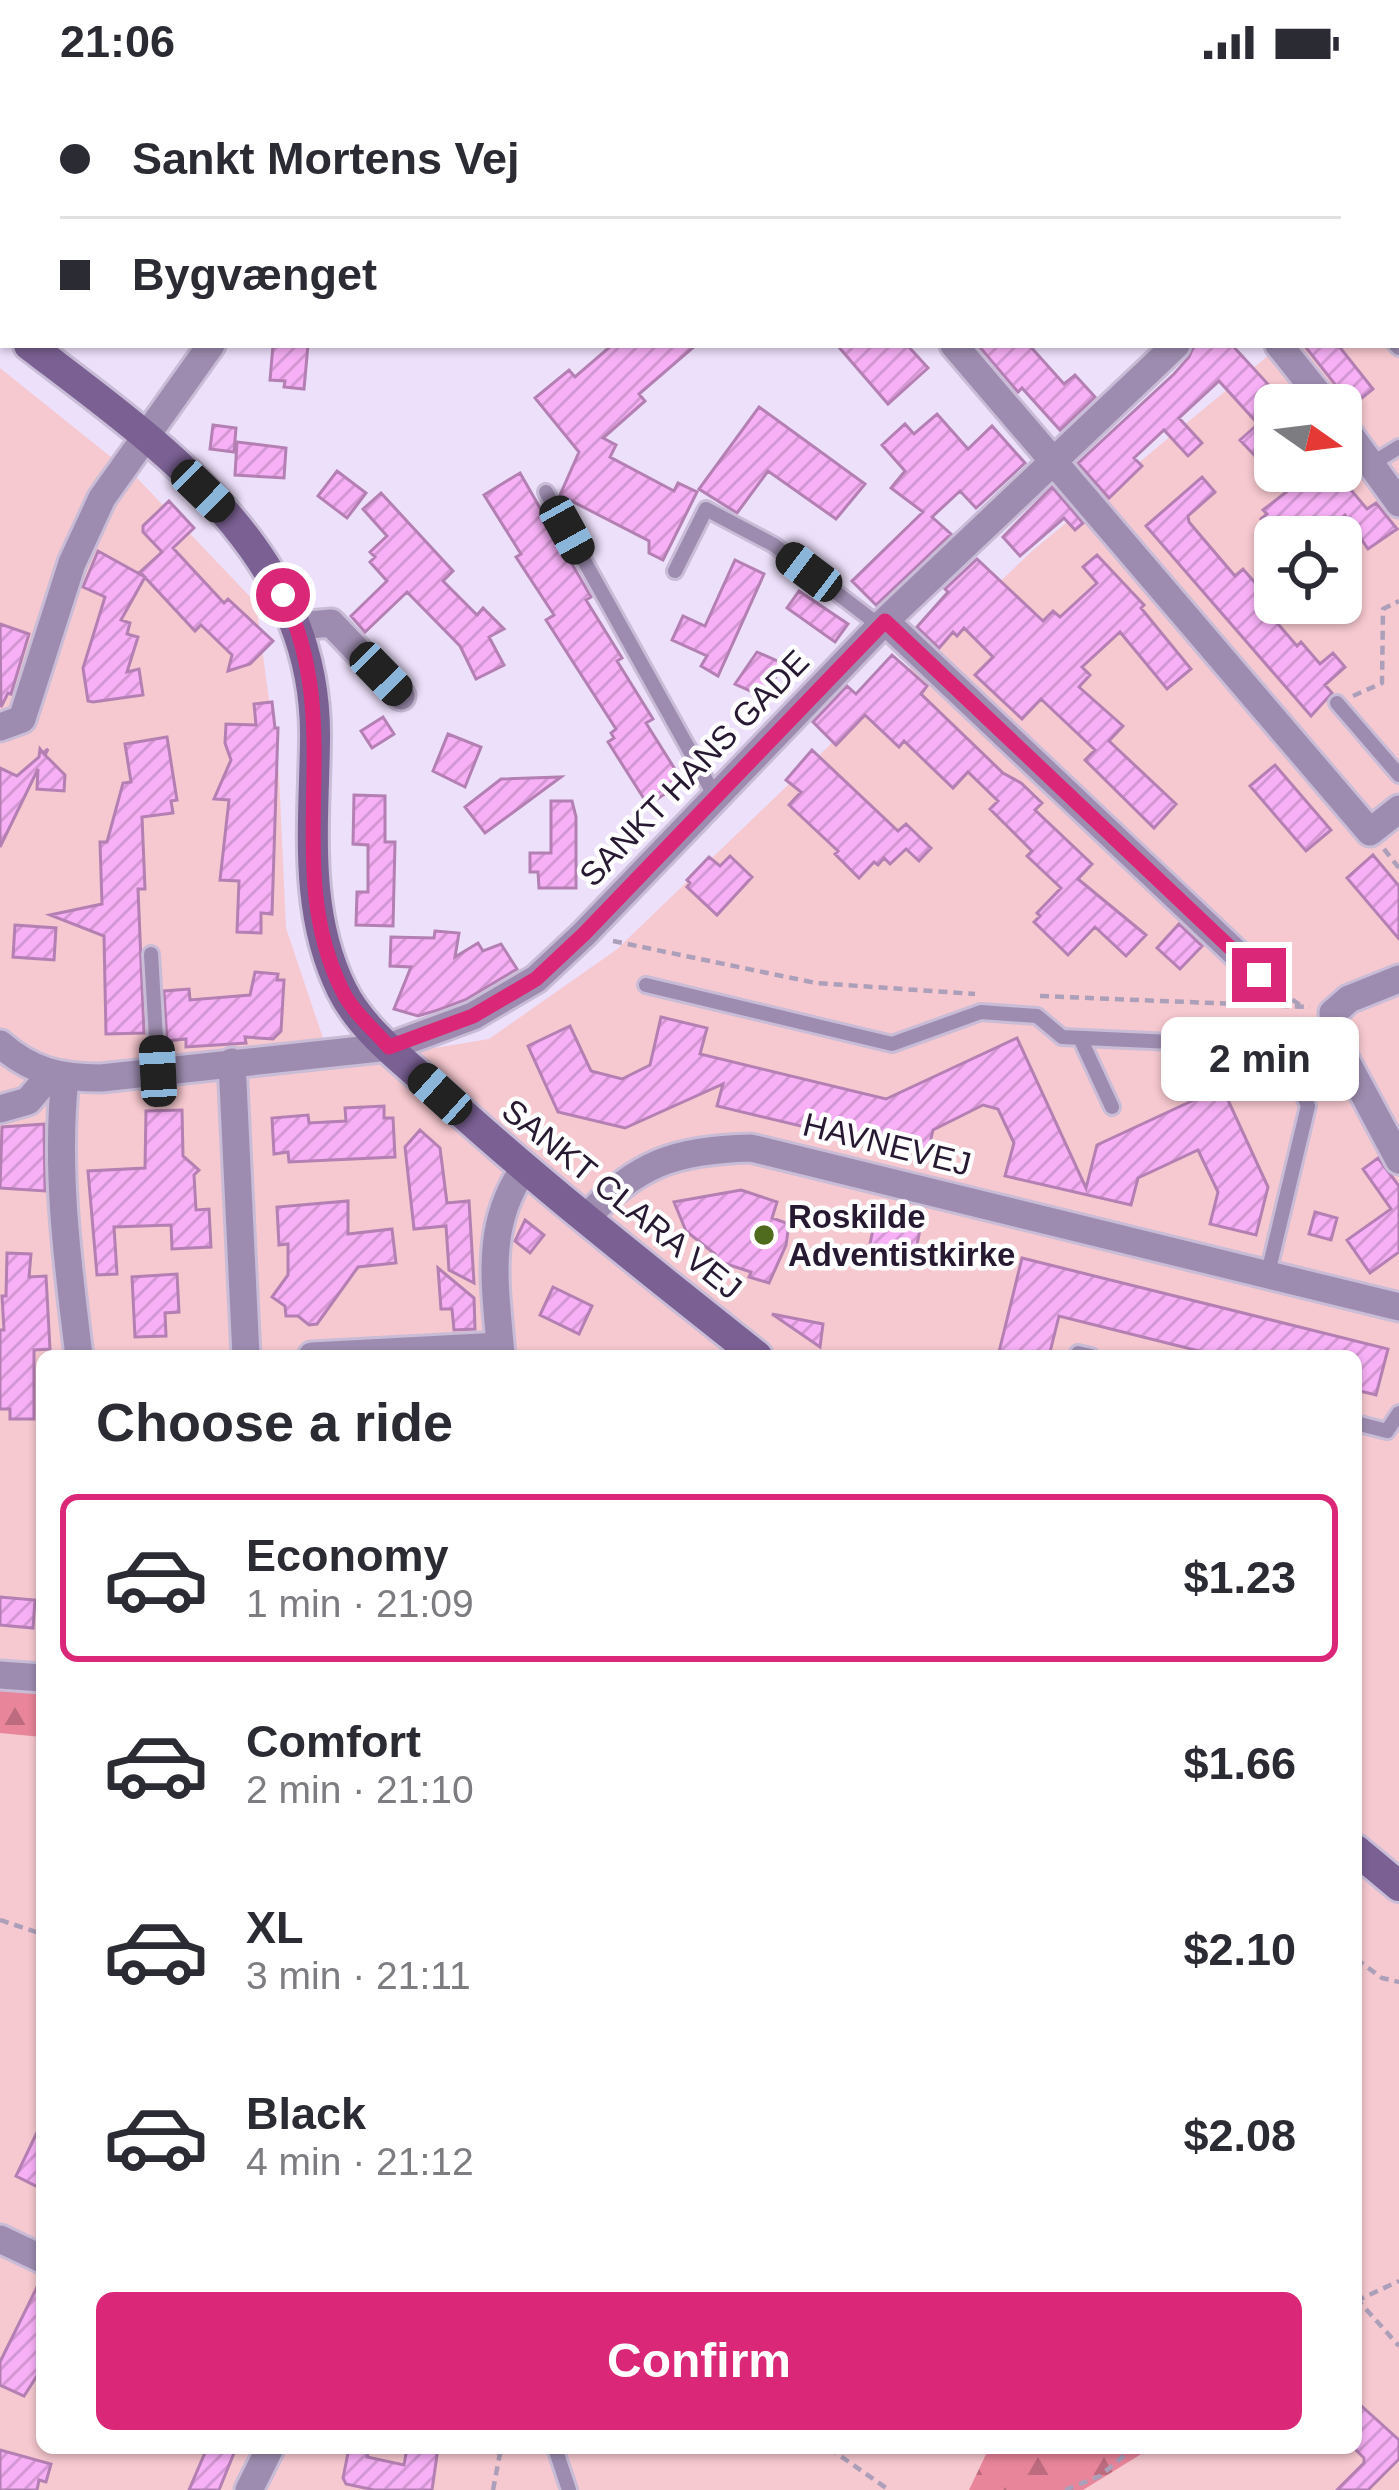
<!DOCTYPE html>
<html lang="en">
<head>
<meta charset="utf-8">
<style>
	:root { --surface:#fff; --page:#f7f7f7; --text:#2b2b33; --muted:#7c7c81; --line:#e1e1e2; --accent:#db2777 }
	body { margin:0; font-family:Helvetica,sans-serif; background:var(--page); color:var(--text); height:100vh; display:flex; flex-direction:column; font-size:45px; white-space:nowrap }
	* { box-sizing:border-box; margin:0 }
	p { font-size:39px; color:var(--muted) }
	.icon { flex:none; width:66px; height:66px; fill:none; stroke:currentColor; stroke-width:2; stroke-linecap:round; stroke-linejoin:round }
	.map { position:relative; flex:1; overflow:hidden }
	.drawer { position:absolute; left:36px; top:1266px; width:1326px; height:1104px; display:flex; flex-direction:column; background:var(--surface); border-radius:18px; box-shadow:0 3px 9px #0004 }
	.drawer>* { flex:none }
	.top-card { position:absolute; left:0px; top:0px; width:1401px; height:264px; box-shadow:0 3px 9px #0004; display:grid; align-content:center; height:264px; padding:0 60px; background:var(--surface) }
	.needle { width:78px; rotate:104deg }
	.controls { position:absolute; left:1254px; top:300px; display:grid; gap:24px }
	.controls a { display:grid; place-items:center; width:108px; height:108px; border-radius:18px; background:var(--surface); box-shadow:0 3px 9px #0004; font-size:60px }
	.end { position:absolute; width:54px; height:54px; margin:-27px; border:15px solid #db2777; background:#fff; box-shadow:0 0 0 6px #fff }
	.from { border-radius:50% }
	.bubble { position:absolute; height:84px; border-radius:18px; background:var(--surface); box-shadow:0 3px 9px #0004; font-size:39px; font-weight:600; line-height:84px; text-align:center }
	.car { position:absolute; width:36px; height:72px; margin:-36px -18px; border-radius:15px; box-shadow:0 0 9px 3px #0007; background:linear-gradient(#222 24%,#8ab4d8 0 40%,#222 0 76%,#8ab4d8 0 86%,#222 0) }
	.top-card b { display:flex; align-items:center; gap:42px; height:114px; font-size:45px }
	.top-card b+b { border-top:3px solid var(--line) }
	.top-card i { width:30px; height:30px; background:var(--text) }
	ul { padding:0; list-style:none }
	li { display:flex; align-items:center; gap:36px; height:168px; margin:0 24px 18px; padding:0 36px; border:6px solid transparent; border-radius:18px }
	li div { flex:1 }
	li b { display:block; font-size:45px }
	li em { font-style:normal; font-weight:600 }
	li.selected { border-color:var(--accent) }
	li>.icon { width:108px; height:108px; stroke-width:1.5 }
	h2 { padding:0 60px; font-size:54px; line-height:144px }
	.primary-button { display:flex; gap:24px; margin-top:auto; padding:24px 60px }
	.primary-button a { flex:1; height:138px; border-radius:18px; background:var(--accent); color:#fff; font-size:48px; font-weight:600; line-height:138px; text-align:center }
	.status { display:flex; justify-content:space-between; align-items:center; height:84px; padding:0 60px; background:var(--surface); direction:ltr }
	.status svg { height:33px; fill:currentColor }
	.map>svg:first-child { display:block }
</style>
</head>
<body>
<div class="status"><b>21:06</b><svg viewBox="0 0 49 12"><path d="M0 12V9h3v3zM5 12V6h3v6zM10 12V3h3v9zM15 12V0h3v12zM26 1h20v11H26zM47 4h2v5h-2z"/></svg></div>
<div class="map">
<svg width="1399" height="2406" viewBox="0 0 1399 2406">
	<defs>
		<pattern id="forest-firs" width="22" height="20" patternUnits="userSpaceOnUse" patternTransform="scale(3)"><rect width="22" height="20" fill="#e8859a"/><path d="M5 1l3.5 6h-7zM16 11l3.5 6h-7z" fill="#bc6c7e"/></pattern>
		<pattern id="building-hatch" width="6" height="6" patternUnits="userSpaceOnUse" patternTransform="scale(3)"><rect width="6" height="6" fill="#f7b0f6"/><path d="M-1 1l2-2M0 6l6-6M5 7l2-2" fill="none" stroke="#d497d3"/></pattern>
	</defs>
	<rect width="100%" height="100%" fill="#ede0fb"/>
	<path fill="#f6c8cf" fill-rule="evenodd" d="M 1399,208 L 1399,2406 L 0,2406 L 0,284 L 137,394 L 256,519 L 279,691 L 286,844 L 332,981 L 489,955 L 616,866 L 1032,467 L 1281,261 L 1398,261 ZM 1275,321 L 1341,321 L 1341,387 L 1275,387 ZM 1275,453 L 1341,453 L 1341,519 L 1275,519 ZM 42,1272 L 1356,1272 L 1356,2364 L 42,2364 Z"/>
	<path fill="url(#forest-firs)" d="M 0,1603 L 42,1604 L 42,1653 L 0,1649 Z
		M 989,2364 L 1151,2364 L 1083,2406 L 969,2406 Z"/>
	<path fill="url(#building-hatch)" stroke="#b47fb3" stroke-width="3" d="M 273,261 L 308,261 L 304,305 L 284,303 L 285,297 L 270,296 Z
		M 612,261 L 696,261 L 639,310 L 645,317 L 603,354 L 616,361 L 610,373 L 674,407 L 678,399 L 697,408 L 663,476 L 649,469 L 649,457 L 560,411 L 579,368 L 535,314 L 569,286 L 575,293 Z
		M 837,261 L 907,261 L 928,284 L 888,320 Z
		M 978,261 L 1029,261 L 1064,300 L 1075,291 L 1095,313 L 1060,346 L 1022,304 L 1018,308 Z
		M 1194,261 L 1232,261 L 1287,321 L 1275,321 L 1275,360 L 1272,356 L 1255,372 L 1240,356 L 1258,340 L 1219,297 L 1179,334 L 1202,359 L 1188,372 L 1164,346 L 1134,374 L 1142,382 L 1109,414 L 1078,379 L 1174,290 L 1189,273 Z
		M 1304,261 L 1338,261 L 1373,305 L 1352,322 Z
		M 759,323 L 865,400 L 836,435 L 768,387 L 737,429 L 699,405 Z
		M 937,330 L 968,365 L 992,342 L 1025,379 L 976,424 L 960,407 L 932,433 L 951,450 L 876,521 L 852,497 L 923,428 L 891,404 L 905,387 L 882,361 L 905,340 L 914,350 Z
		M 213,341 L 236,344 L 234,368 L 210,365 Z
		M 237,358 L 286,364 L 284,394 L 235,391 Z
		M 337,387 L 366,409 L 347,434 L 318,412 Z
		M 1290,387 L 1335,387 L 1367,425 L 1376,419 L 1397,445 L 1368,465 L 1345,431 L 1319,453 L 1275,453 L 1261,435 L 1267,430 L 1263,426 L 1289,406 Z
		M 520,389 L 591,513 L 586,516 L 622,574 L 617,577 L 653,635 L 646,639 L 683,698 L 648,721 L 608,658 L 614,654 L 611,649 L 616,645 L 546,536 L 554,531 L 516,473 L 521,470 L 484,411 Z
		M 1202,393 L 1215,408 L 1188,432 L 1189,438 L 1235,492 L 1243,485 L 1264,509 L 1270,503 L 1275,519 L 1285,519 L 1272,533 L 1297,562 L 1301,558 L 1320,580 L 1333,569 L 1345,583 L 1325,601 L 1332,609 L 1311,632 L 1146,442 Z
		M 1052,403 L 1083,439 L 1075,446 L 1064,434 L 1020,472 L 1003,453 Z
		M 381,409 L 453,487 L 443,497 L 477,531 L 483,524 L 504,545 L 489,553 L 504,581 L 476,595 L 460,562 L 407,508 L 365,548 L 351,532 L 387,497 L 370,478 L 375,473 L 370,468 L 387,452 L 363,425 Z
		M 169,417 L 194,444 L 173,464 L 224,519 L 228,515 L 273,557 L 250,580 L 228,587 L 232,571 L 201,541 L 195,547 L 140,488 L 162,468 L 143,448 L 143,442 Z
		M 98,467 L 145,493 L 121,536 L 130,539 L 127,550 L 138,553 L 127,588 L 139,585 L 143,611 L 93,618 L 88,617 L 83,584 L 105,513 L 83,503 Z
		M 1097,471 L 1144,521 L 1141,524 L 1191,585 L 1167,605 L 1120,548 L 1082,583 L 1090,591 L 1079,603 L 1123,642 L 1109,657 L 1176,720 L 1154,744 L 1085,676 L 1095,666 L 1041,615 L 1022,635 L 975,591 L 993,573 L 964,544 L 957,552 L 953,548 L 939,564 L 917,543 L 948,508 L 945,505 L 977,475 L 1043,537 L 1053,527 L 1060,533 L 1097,499 L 1083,483 Z
		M 735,476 L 764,490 L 718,592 L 701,582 L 707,572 L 672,556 L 683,532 L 705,542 Z
		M 799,507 L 848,540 L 835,558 L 787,524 Z
		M 0,540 L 29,550 L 11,610 L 8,609 L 1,623 Z
		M 757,568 L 782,579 L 766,614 L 735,600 Z
		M 892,571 L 927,602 L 921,610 L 1003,689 L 1021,699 L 1042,719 L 1035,726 L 1092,780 L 1078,795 L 1146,851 L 1126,872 L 1095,843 L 1068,871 L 1034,838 L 1040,832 L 1037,829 L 1061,804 L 1027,772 L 1032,767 L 990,725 L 998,717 L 968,688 L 953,704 L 904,657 L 899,663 L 865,631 L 836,661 L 813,638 L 847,602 L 856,610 Z
		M 272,618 L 275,644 L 278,644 L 272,830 L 261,829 L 261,849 L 237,848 L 239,797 L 220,796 L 229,716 L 214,715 L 231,676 L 225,659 L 226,640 L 256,641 L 254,620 Z
		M 383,633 L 394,650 L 372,664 L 361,647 Z
		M 448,650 L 481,663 L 465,703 L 433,687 Z
		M 167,653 L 177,716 L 171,717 L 173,729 L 142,733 L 145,805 L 138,805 L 144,949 L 106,950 L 104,852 L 50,831 L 102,820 L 100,758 L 107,758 L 123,699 L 131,698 L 125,660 Z
		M 40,665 L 43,669 L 48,665 L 45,671 L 65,691 L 64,707 L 37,705 L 38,685 L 0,763 L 0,684 L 17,692 L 39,673 Z
		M 812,666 L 898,747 L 906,740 L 931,764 L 919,777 L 906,765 L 890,780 L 884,774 L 878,781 L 874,778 L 859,794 L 835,770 L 838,767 L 789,721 L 801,708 L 786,696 Z
		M 1275,681 L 1331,746 L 1306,767 L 1250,702 Z
		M 561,693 L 485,749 L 465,723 L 501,695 Z
		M 354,711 L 385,712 L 385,758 L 395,758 L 393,842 L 356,841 L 357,808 L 368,808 L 368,761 L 353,760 Z
		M 551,717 L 572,717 L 576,733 L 576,804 L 539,804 L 538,788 L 530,788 L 530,769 L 551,769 Z
		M 1373,771 L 1399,802 L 1399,855 L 1347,794 Z
		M 730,772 L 752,793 L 717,831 L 687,803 L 690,799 L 687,796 L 709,773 L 720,782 Z
		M 1179,840 L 1202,862 L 1180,885 L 1157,864 Z
		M 15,841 L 56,844 L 54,876 L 13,873 Z
		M 435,847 L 459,849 L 455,873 L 478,859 L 483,867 L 501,860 L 517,885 L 465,916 L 438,926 L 418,932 L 394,925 L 411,883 L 390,882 L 391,853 L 434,854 Z
		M 255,888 L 278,890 L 277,896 L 284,896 L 281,947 L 273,955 L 245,953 L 246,959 L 186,963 L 186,955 L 167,957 L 164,907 L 189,905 L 190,916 L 250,911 Z
		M 661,933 L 707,944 L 700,970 L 886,1015 L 1017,954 L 1086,1104 L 1097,1061 L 1222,1003 L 1268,1103 L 1256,1151 L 1210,1140 L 1218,1108 L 1198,1066 L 1138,1094 L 1131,1121 L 1005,1092 L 1014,1059 L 998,1025 L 983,1021 L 933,1046 L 927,1072 L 717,1022 L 723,1000 L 625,1044 L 558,1028 L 528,962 L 570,942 L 591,987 L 622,995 L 650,981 Z
		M 384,1022 L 384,1034 L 393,1034 L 395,1073 L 289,1078 L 288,1068 L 274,1070 L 272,1034 L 308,1031 L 309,1039 L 346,1037 L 345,1024 Z
		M 182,1026 L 183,1072 L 199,1086 L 194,1091 L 196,1126 L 209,1125 L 211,1163 L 172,1165 L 171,1141 L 114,1143 L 117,1190 L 97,1191 L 88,1087 L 145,1084 L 146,1027 Z
		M 44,1040 L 45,1107 L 0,1104 L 2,1043 Z
		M 420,1046 L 440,1064 L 447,1119 L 469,1117 L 474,1199 L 449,1186 L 446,1142 L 414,1145 L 405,1063 Z
		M 1378,1074 L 1399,1102 L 1399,1168 L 1370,1189 L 1347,1156 L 1391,1125 L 1363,1085 Z
		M 741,1106 L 777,1118 L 772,1134 L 789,1140 L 786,1161 L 769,1199 L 749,1193 L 751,1188 L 714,1176 L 715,1170 L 686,1147 L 674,1118 Z
		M 348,1117 L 348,1150 L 392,1145 L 396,1179 L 358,1183 L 317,1240 L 309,1241 L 298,1232 L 286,1232 L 285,1222 L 272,1213 L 288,1191 L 288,1160 L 279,1161 L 277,1123 Z
		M 1315,1128 L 1337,1134 L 1331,1156 L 1309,1150 Z
		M 525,1136 L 544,1151 L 530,1169 L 515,1157 Z
		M 875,1136 L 920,1146 L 912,1184 L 875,1176 L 877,1171 L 868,1169 Z
		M 7,1169 L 31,1170 L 29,1193 L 46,1192 L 50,1265 L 34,1266 L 34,1335 L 10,1335 L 10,1325 L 0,1325 L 0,1246 L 4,1246 L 2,1212 L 6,1212 Z
		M 1022,1174 L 1388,1265 L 1376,1311 L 1356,1306 L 1356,1272 L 1219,1272 L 1059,1232 L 1049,1272 L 998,1272 Z
		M 438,1184 L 474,1214 L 475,1245 L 454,1246 L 452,1225 L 441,1225 Z
		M 177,1190 L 179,1228 L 165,1229 L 166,1252 L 135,1253 L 132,1193 Z
		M 553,1203 L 592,1222 L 579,1250 L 540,1231 Z
		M 772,1230 L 823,1240 L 820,1263 Z
		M 0,1513 L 35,1516 L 33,1544 L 0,1541 Z
		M 42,2038 L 42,2105 L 16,2092 Z
		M 42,2193 L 42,2284 L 24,2312 L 0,2301 L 0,2278 Z
		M 1356,2317 L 1399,2356 L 1399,2375 L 1368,2406 L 1337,2406 L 1364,2379 L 1364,2374 L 1356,2366 Z
		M 207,2364 L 236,2364 L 219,2406 L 189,2406 Z
		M 349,2364 L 370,2364 L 367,2373 L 404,2381 L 407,2364 L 438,2364 L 432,2406 L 374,2406 L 346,2400 L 343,2394 Z
		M 0,2366 L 51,2380 L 46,2398 L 39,2396 L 37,2406 L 0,2406 Z"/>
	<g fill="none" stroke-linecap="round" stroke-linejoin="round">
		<g stroke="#c9bcd7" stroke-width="20">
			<path id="lane" d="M 1396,261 L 1399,264
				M 1373,379 L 1399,363
				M 546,408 L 716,714
				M 675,487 L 706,425 L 774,461 L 880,542
				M 1337,619 L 1399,691
				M 151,870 L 158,987
				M 646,901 L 892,960 L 981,928 L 1037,932 L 1062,953 L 1283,963 L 1308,1022 L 1268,1189
				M 1080,954 L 1112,1023
				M 1077,1272 L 1078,1269 L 1091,1272
				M 1356,1339 L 1387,1347 L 1399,1329
				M 555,2364 L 569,2406"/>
		</g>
		<g stroke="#c9bcd7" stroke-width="33">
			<path id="street" d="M 728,0 L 731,3
				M 1124,0 L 1127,3
				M 285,3 L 285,0
				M 1398,146 L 1399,146
				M 954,261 L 1370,748 L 1399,725
				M 1279,261 L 1327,321
				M 1341,339 L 1399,419
				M 885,537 L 1259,891
				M 298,542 L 331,539 L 401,612
				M 0,643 L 22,635 L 72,479 L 102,414 L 211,261
				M 1399,895 L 1349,915 L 1333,929 L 1337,960 L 1399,1076
				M 0,960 C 32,988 60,994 101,994 L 389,963 L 473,932 L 536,895 L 584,850 L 885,537 L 1176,261
				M 232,978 L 246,1272
				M 65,994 C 55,1085 68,1182 79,1272
				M 0,1025 L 28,1017 L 50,991
				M 585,1135 C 637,1079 675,1066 751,1064 L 1399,1223
				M 312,1272 L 500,1262
				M 501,1272 C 496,1205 483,1143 524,1085
				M 0,1591 L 42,1594
				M 0,2155 L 42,2175
				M 249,2406 L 270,2364"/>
		</g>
		<g stroke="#c9bcd7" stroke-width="36">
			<path id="secondary" d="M 0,239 L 3,241
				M 29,261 C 162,363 318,468 315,656 C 314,740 303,827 342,906 C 362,947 408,981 442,1011 C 543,1103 650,1187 757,1272
				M 1356,1766 L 1399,1802"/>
		</g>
		<path stroke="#ac9fb9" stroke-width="4.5" stroke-dasharray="9 6" stroke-linecap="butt" d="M 1353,612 L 1382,599 L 1383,525 L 1399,517
			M 1384,765 L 1399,784
			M 613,857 L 816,899 L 975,910
			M 1280,907 L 1300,921
			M 1040,912 L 1310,923
			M 0,1836 L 42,1850
			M 1356,1875 L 1382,1894 L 1399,1898
			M 1356,2214 L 1399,2262
			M 1356,2217 L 1399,2197
			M 829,2364 L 889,2406
			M 493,2406 L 501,2364
			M 1065,2406 L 1100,2392 L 1133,2364"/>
		<use href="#lane" stroke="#9d8caf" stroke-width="14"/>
		<use href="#street" stroke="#9d8caf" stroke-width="27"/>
		<use href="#secondary" stroke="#7a6093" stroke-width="30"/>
	</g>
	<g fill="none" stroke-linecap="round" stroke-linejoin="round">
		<path stroke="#db2777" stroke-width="15" d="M 283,511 C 349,644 279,778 342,906 C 352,927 373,945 389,963 L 473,932 L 536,895 L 584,850 L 885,537 L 1259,891"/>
	</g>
	<circle fill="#4f6b1e" stroke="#fff" stroke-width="4.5" cx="764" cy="1151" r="12"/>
	<g text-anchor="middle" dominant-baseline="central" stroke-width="9" stroke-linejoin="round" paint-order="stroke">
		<g font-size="33" fill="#261931" stroke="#fff">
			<text transform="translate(694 684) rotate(-46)">SANKT HANS GADE</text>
			<text transform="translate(887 1060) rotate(14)">HAVNEVEJ</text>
			<text transform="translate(622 1115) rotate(39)">SANKT CLARA VEJ</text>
		</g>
		<g font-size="33" font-weight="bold" fill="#261931" stroke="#fff" text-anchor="start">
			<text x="788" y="1132">Roskilde<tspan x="788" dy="38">Adventistkirke</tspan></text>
		</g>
	</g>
</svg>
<div class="controls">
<a><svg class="needle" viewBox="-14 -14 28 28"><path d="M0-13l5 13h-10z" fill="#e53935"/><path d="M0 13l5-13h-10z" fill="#7c7c81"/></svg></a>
<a><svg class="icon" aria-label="locate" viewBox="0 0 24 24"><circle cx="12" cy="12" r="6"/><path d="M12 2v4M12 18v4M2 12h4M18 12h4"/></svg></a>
</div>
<i class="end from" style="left:283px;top:511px"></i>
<i class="end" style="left:1259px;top:891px"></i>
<div class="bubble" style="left:1161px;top:933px;width:198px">2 min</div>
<i class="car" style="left:203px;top:407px;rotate:134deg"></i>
<i class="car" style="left:567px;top:446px;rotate:151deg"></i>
<i class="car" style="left:809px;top:488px;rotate:307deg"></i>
<i class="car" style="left:381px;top:590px;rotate:136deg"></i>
<i class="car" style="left:158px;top:987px;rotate:357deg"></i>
<i class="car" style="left:440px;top:1010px;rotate:312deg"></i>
<div class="top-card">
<b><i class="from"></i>Sankt Mortens Vej</b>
<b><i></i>Bygvænget</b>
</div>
<section class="drawer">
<h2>Choose a ride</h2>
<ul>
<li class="selected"><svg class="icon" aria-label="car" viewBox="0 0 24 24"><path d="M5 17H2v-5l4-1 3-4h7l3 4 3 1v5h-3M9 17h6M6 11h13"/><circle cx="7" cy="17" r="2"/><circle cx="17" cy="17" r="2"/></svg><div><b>Economy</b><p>1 min · 21:09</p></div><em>$1.23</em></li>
<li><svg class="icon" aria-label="car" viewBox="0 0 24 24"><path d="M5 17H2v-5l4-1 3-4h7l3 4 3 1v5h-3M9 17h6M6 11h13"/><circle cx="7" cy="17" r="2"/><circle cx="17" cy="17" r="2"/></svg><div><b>Comfort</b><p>2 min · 21:10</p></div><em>$1.66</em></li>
<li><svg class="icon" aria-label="car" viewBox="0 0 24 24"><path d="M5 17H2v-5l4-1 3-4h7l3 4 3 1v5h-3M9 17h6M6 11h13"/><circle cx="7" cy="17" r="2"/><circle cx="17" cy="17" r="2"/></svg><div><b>XL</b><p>3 min · 21:11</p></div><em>$2.10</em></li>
<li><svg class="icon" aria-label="car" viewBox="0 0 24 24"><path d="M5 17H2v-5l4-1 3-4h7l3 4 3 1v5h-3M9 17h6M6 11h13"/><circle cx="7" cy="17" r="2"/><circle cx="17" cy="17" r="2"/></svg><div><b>Black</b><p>4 min · 21:12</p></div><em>$2.08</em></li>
</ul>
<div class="primary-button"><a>Confirm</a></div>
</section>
</div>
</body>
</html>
